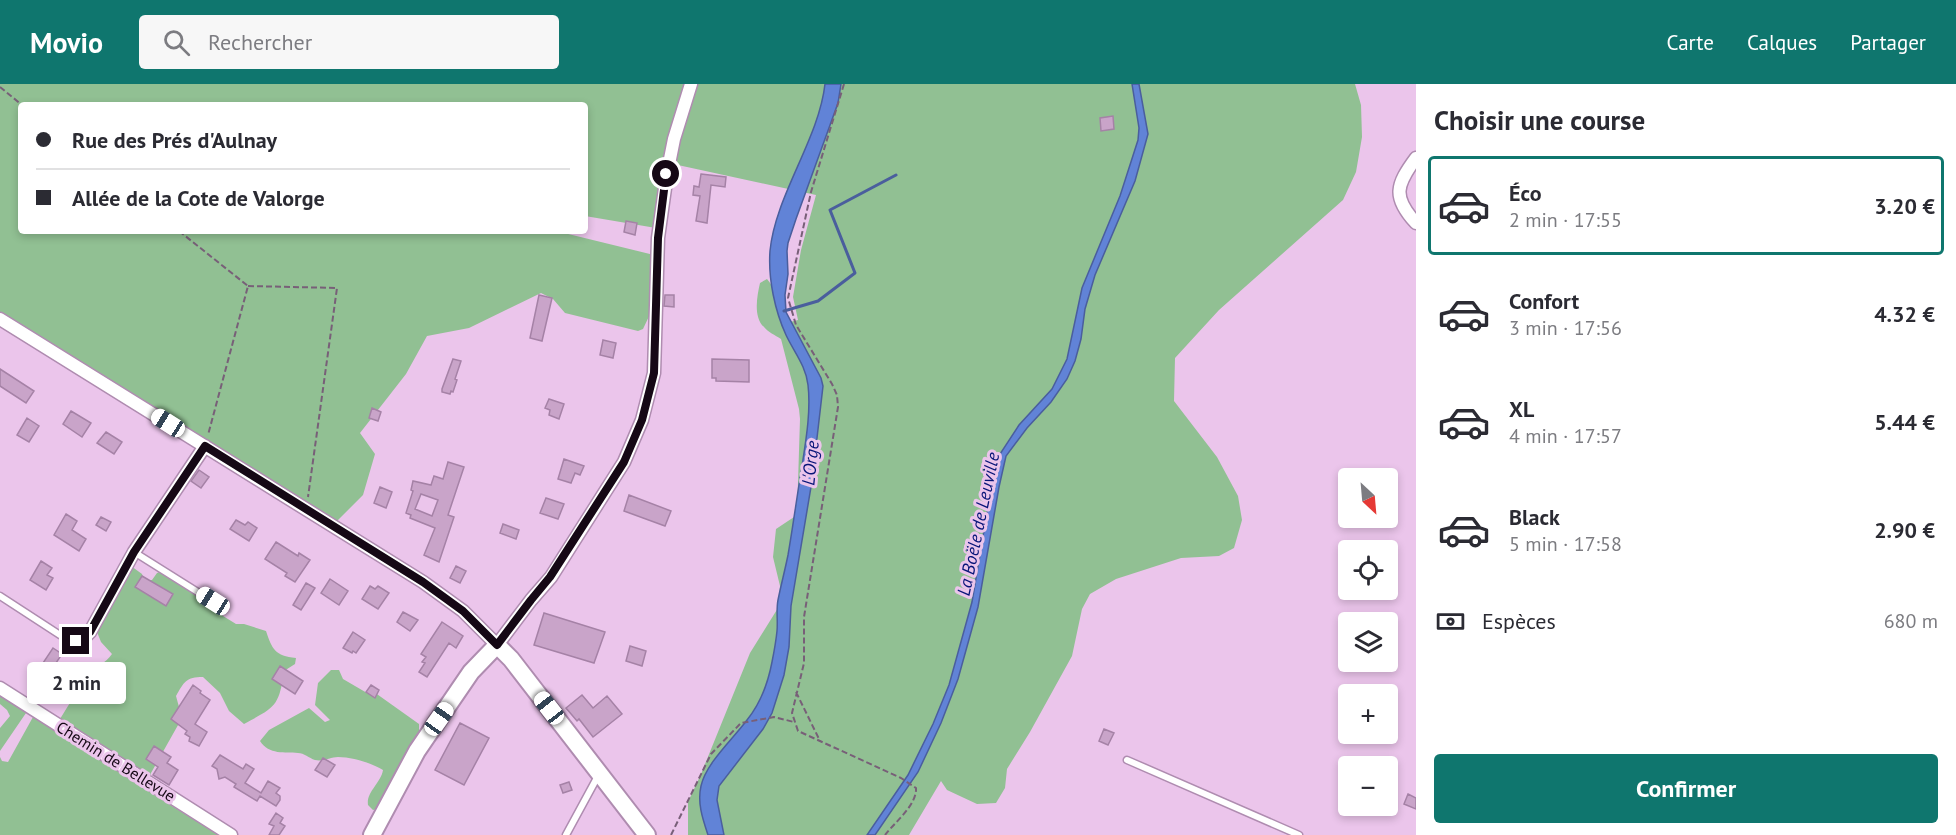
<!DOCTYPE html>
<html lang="fr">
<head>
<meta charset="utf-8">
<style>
	:root { --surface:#fff; --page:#f7f7f7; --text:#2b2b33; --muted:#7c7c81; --line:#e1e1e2; --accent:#0f766e }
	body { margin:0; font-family:"PT Sans",sans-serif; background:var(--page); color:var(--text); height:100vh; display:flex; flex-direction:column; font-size:22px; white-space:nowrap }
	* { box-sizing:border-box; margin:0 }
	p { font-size:20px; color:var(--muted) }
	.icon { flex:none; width:33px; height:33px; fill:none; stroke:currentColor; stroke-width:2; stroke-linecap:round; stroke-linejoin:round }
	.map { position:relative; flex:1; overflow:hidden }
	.side { display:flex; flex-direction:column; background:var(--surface); width:540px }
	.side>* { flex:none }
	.top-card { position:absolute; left:18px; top:18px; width:570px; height:132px; border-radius:6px; box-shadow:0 3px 9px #0003; display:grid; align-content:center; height:132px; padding:0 18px; background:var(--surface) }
	.needle { width:39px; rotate:154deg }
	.fabs { position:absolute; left:1338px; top:384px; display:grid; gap:12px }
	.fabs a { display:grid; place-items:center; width:60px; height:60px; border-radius:6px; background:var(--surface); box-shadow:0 3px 9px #0003; font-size:30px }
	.end { position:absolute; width:27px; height:27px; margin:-14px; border:8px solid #150815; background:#fff; box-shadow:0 0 0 3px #fff }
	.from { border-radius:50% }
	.bubble { position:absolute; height:42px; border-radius:6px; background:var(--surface); box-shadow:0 3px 9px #0003; font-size:20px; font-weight:700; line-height:42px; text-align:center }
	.car { position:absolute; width:18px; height:36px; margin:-18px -9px; border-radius:8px; box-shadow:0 0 4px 2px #0007; background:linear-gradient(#fff 24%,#345 0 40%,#fff 0 76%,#345 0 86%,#fff 0) }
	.top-card b { display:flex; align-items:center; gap:21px; height:57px; font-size:22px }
	.top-card b+b { border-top:2px solid var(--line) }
	.top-card i { width:15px; height:15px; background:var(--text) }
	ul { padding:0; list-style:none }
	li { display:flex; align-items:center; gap:18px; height:99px; margin:0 12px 9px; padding:0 6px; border:3px solid transparent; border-radius:6px }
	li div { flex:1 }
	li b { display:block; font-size:22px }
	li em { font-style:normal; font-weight:700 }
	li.on { border-color:var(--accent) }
	li>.icon { width:54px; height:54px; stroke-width:1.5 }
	h2 { padding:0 18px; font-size:27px; line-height:72px }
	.pay { display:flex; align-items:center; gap:15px; height:66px; padding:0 18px; font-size:22px }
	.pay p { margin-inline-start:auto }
	.action { display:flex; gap:12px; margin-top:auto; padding:12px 18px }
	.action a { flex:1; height:69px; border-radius:6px; background:var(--accent); color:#fff; font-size:24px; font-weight:700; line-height:69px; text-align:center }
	header { display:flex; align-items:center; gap:36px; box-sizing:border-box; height:84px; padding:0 30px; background:var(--accent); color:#fff }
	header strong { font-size:28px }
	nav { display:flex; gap:33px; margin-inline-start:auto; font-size:21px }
	.search { width:420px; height:54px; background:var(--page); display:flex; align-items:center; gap:15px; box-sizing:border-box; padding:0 21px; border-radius:6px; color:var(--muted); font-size:22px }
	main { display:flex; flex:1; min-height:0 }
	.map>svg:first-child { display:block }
</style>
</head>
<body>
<header>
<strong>Movio</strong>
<div class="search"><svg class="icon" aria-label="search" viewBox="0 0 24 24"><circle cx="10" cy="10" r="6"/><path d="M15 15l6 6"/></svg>Rechercher</div>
<nav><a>Carte</a><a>Calques</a><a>Partager</a></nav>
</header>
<main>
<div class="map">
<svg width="1416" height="751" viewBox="0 0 1416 751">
	<rect width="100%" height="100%" fill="#ebc5eb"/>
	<path fill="#91c093" d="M 0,0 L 1355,0 L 1361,21 L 1362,53 L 1356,88 L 1343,116 L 1219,226 L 1175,274 L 1174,317 L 1217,373 L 1238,412 L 1242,436 L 1234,464 L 1219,472 L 1181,474 L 1116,495 L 1090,510 L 1082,525 L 1072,572 L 1030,648 L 1007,685 L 1005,704 L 996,719 L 977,720 L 947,706 L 941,697 L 909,751 L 688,751 L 688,718 L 701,690 L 750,569 L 778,524 L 780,502 L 773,473 L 776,445 L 797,431 L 800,335 L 799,325 L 781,255 C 775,251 768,248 764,243 C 753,233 757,212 760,199 L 767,195 C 780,209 771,224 790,238 L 798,236 L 793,213 L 801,166 L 816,111 L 664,78 L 656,144 L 585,132 L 585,21 L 21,21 L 21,147 L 556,147 L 654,171 L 652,226 L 643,245 L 638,247 L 565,229 L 553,215 L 541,209 L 469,244 L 427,252 L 406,290 L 360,349 L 375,370 L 363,411 L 337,437 L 307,422 L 0,230 Z
		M 131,482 L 142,490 L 144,496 L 152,496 L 157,489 L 162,487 L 181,497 L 215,527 L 236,540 L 244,540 L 266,547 C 272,565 275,572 296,574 L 295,580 L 284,587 C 279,623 275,623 244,640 L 229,627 L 220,609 L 203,593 C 186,593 184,598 176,612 L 182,634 L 151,689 L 151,709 L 219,751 L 0,751 L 0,673 L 2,677 L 8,678 L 33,633 L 42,635 L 55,643 C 67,624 77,606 92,588 C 98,580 105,580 112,570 L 101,558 L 91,533 Z
		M 331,586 L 339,586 L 343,595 L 367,609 L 374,608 L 419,640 L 419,650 L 377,725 L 373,726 L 368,721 C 366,708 381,699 383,686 C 371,679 353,673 338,673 C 331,673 323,678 315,676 C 309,674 304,669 298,669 C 285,668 269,671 260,657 L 269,646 L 309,624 L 325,638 L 330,636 L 315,621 L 318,599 Z
		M 0,607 L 24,622 L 26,629 L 0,667 L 0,644 L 10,632 L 7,626 L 0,620 Z"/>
	<path fill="#6183d7" stroke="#4a5e9d" stroke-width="1.5" d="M 825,0 L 841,0 L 838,19 L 796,135 L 788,159 L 787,167 L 788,190 L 785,211 L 786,228 L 821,294 L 823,302 L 812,397 L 791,522 L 789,563 L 784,591 L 772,629 L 763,645 L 719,702 L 717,716 L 724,751 L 708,751 C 703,736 697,719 701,702 C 706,679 733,655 747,636 C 760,620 768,599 772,578 C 774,568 776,557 777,547 C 778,537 776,526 778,516 C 781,501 785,486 788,471 C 793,442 797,412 802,382 C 806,356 811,327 808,301 C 806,282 794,268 786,251 C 775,227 768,195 770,167 C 775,112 819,55 825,0 Z
		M 1132,0 L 1139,0 L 1148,50 L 1135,97 L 1095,191 L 1085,225 L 1081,255 L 1075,277 L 1067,295 L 1051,318 L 1027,344 L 1006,372 L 999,403 L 978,523 L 958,595 L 941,639 L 918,688 L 875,751 L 867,751 L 908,691 L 933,640 L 949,601 L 972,518 L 993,393 L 1000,370 L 1019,341 L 1052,305 L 1067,275 L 1082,204 L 1120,112 L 1138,56 L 1139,44 Z"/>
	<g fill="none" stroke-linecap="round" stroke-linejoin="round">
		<path stroke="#4a5e9d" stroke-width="3" d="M 784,227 L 818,217 L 855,189 L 830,126 L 896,91"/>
	</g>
	<path fill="#c9a4c9" stroke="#a582a6" stroke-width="1.5" fill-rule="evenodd" d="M 1113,32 L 1114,45 L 1101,47 L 1100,34 Z
		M 701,90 L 726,93 L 725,103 L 711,101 L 707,139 L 696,137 L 700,112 L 693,111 L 694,102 L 699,103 Z
		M 626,137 L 637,139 L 635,151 L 624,148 Z
		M 539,211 L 552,214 L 542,257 L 530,254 Z
		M 665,211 L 674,211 L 674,223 L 664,222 Z
		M 603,256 L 616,259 L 613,274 L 600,271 Z
		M 453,275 L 461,277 L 455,295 L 457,296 L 453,308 L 451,307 L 450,310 L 442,308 L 442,305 Z
		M 712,275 L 749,276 L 749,298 L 716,297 L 716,294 L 712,294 Z
		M 0,285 L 34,307 L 26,319 L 0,302 Z
		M 549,315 L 564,320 L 559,335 L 549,331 L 550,326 L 545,324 Z
		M 372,324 L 381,328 L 378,337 L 369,334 Z
		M 71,327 L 91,339 L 82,353 L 63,340 Z
		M 27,334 L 39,342 L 29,358 L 17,351 Z
		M 106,348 L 122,358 L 114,370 L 97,359 Z
		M 564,375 L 584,382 L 580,391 L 575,389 L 571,399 L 558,395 Z
		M 448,378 L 464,383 L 448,431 L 454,433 L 439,478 L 424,471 L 435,444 L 410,434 L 411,431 L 406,429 L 413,407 L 411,406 L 413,397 L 431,401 L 434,392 L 443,395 ZM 421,410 L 438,416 L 432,432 L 415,425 Z
		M 199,386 L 209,393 L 201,404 L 191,397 Z
		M 380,403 L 392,408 L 386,424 L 374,419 Z
		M 629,411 L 671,427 L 665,442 L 624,427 Z
		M 546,414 L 564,420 L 558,435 L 540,429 Z
		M 66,430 L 77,437 L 72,446 L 86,455 L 79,467 L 54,451 Z
		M 101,433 L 111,438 L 106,447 L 96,441 Z
		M 236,436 L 245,441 L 248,438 L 257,444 L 249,457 L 230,445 Z
		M 503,440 L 519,446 L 516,455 L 500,449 Z
		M 276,458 L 298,472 L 299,469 L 310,476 L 295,498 L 285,492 L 287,489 L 265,475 Z
		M 41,477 L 52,484 L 47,491 L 53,494 L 46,506 L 30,496 Z
		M 456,482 L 466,487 L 460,499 L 450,494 Z
		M 142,492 L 173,510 L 166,522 L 135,503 Z
		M 330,495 L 348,507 L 339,521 L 321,509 Z
		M 306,499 L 315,504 L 301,526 L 293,521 Z
		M 370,502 L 375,505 L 378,502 L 389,509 L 378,525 L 362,515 Z
		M 403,528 L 418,536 L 410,547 L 397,538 Z
		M 544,529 L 605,548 L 594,579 L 534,561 Z
		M 442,538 L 463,552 L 456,564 L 449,559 L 427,593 L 419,588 L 425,579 L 422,578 L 426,573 L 421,570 Z
		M 353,548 L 365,556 L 356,569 L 353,567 L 352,569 L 343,564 Z
		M 630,562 L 646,567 L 642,582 L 626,577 Z
		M 53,564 L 62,570 L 48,591 L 39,585 Z
		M 280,582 L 303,597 L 295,610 L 272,595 Z
		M 193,601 L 201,607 L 200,609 L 210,616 L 195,640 L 207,648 L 199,662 L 189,657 L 190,653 L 185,650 L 187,647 L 171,635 Z
		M 371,601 L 379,606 L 375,614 L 366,608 Z
		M 582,611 L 593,624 L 607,612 L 622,630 L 593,653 L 579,635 L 577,637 L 566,624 Z
		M 460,639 L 489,654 L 464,701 L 435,686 Z
		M 1104,645 L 1114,649 L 1108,661 L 1099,657 Z
		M 154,662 L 171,673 L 167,679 L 178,686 L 169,701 L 153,691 L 158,683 L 146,675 Z
		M 220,671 L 243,685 L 246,680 L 254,685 L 245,699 L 261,709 L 268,697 L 280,704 L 276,709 L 280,712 L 280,716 L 276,722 L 260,712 L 257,717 L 234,703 L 236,700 L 225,693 L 219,695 L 217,685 L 212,682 Z
		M 323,674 L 335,681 L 327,693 L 315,686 Z
		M 569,698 L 572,706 L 563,709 L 560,701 Z
		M 1408,710 L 1416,714 L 1416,725 L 1404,720 Z
		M 276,729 L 283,734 L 280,739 L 285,742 L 279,751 L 269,751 L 274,742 L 269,740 Z"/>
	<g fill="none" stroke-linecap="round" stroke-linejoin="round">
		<g stroke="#af8cb0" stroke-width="9">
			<path id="service" d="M 134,468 L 212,517
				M 0,512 L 60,551 L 77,557
				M 1127,676 L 1299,751
				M 566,751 L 598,692"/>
		</g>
		<g stroke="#af8cb0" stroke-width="15">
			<path id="minor" d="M 1416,74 C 1396,101 1392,113 1416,139
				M 0,235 L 423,498 L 463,527 L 497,561 L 531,516 L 551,493 L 624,378 L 642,336 L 654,289 L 658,154 L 667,90 L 674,55 L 691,0
				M 77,557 L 85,553 L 90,548 L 134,468 L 205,362
				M 0,604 L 231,751"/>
		</g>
		<g stroke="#af8cb0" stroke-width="20">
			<path id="tertiary" d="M 372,751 L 417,667 L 471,588 L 497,561 L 511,575 L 647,751"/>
		</g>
		<path stroke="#785f78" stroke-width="2" stroke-dasharray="6 3" stroke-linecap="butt" d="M 844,0 L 811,108 L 788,214 L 796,241 L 832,300 L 837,311 L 838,323 L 804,533 L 804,579 L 792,629 L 798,647 L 901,694 L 916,704 C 917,721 895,738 885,751
			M 0,3 L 22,21
			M 179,147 L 248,202 L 208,351
			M 248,202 L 337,204 L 308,413
			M 796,608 L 820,657
			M 671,751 L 711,670 L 741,639 L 774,633 L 794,638"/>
		<use href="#service" stroke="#fff" stroke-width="6"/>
		<use href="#minor" stroke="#fff" stroke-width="12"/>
		<use href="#tertiary" stroke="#fff" stroke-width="16"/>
	</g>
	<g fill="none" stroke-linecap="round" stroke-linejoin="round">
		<path stroke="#150815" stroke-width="8" d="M 76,557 L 85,553 L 90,548 L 134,468 L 205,362 L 423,498 L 463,527 L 497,561 L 531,516 L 550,493 L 624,378 L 642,336 L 654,289 L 658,154 L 666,90"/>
	</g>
	<g text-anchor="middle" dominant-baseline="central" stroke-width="6" stroke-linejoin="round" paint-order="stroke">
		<g font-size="16" fill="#150815" stroke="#ebc5eb">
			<text transform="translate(116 677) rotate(32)">Chemin de Bellevue</text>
		</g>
		<g font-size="18" font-style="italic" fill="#071578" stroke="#ebc5eb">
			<text transform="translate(810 379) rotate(-84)">L'Orge</text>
			<text transform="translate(978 440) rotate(-78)">La Boële de Leuville</text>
		</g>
	</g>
</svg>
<div class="fabs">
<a><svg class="needle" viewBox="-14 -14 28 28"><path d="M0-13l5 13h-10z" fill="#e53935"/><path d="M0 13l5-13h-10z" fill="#7c7c81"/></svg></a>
<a><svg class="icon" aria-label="locate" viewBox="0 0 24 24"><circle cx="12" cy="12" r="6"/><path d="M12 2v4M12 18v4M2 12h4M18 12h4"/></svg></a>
<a><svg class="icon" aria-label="layers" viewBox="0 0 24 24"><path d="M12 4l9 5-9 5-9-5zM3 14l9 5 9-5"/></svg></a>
<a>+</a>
<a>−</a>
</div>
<i class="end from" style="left:666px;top:90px"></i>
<i class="end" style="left:76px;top:557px"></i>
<div class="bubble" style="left:27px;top:578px;width:99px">2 min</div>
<i class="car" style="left:168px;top:339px;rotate:302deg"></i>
<i class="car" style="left:213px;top:517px;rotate:302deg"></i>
<i class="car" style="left:549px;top:624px;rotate:322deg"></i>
<i class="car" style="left:439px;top:635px;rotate:35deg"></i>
<div class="top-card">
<b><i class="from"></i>Rue des Prés d'Aulnay</b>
<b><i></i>Allée de la Cote de Valorge</b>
</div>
</div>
<section class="side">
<h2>Choisir une course</h2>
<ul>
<li class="on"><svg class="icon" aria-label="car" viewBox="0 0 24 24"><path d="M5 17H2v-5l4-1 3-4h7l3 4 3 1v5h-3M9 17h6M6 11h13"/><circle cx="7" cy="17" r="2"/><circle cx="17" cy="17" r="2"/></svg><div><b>Éco</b><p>2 min · 17:55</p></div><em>3.20 €</em></li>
<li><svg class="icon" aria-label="car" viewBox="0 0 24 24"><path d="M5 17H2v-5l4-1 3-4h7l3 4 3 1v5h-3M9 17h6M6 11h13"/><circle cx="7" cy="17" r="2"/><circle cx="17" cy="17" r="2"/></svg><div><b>Confort</b><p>3 min · 17:56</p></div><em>4.32 €</em></li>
<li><svg class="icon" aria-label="car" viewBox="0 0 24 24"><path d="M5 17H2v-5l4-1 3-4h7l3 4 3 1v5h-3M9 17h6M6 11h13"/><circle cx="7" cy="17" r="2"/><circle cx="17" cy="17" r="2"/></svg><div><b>XL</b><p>4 min · 17:57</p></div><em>5.44 €</em></li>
<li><svg class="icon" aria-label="car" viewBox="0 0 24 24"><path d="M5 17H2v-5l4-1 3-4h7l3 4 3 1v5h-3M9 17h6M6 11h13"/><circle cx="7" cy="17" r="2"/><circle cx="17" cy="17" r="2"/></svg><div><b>Black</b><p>5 min · 17:58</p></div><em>2.90 €</em></li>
</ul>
<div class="pay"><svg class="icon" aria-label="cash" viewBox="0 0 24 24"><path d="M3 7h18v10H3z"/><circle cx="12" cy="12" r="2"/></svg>Espèces<p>680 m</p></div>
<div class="action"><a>Confirmer</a></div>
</section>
</main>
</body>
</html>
